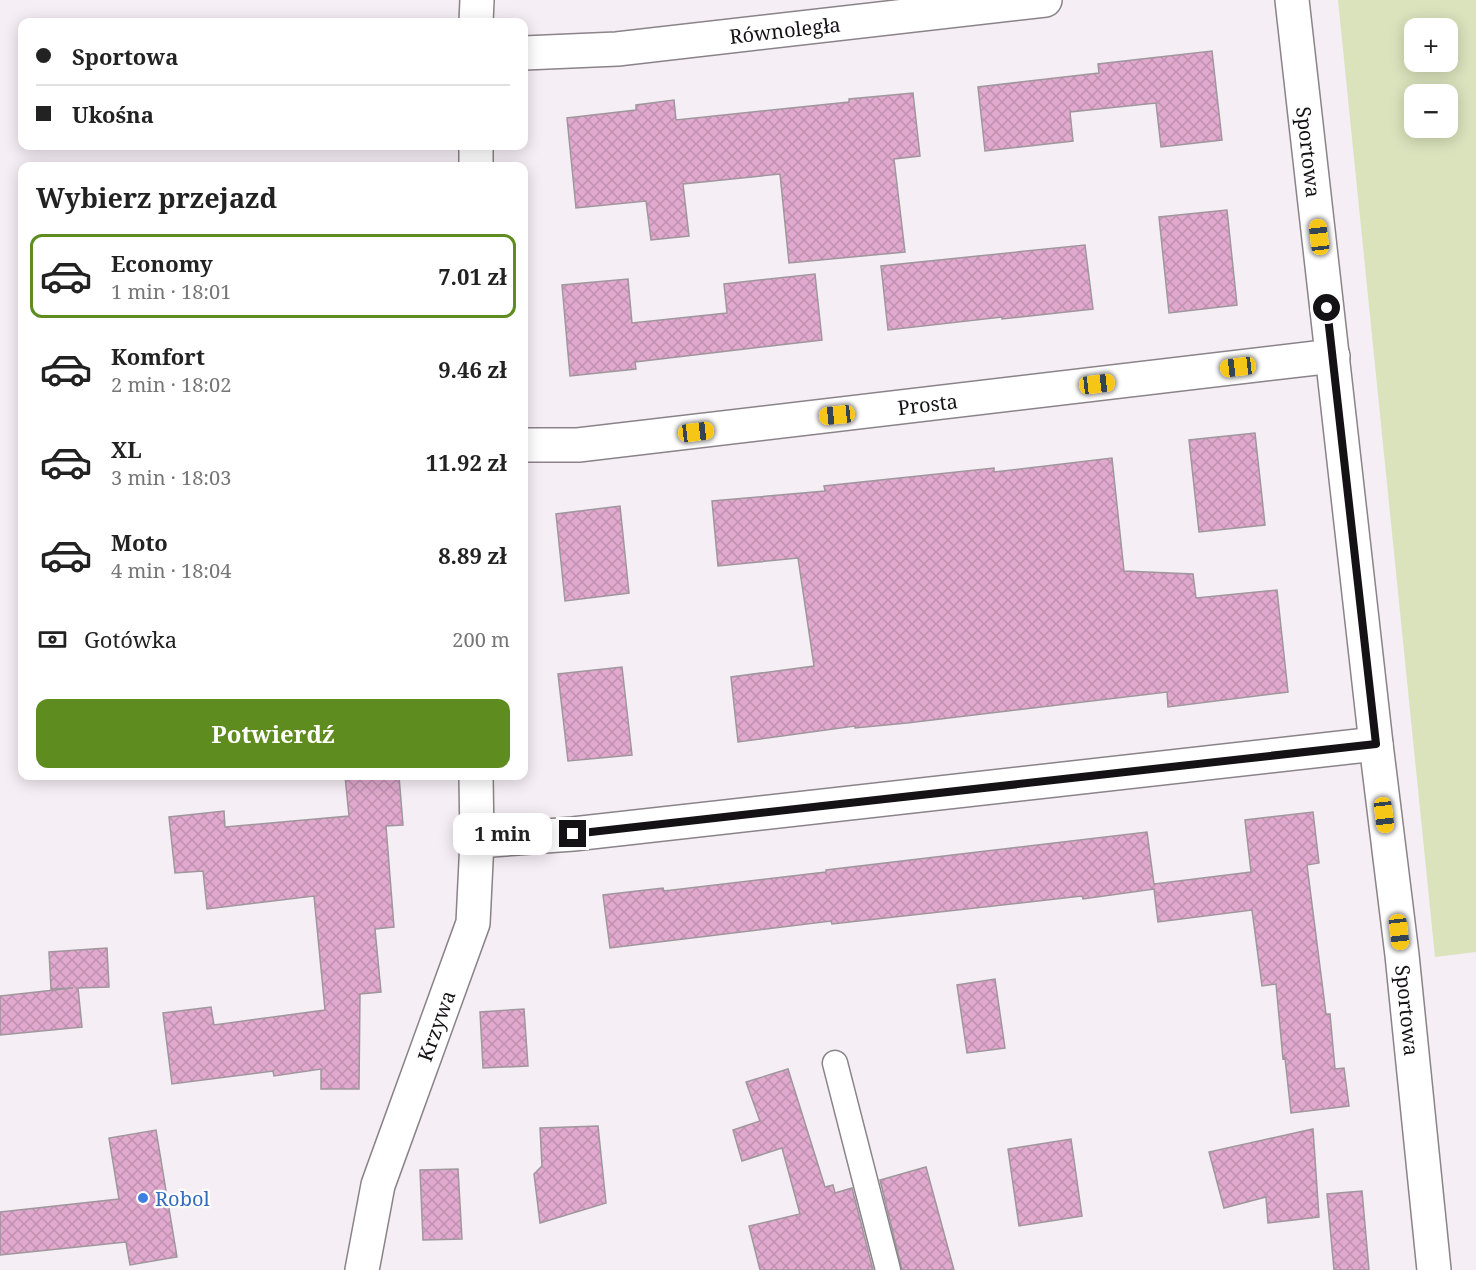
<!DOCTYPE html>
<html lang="pl">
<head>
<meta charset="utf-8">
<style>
	:root { --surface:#fff; --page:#f6f6f6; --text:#222; --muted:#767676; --line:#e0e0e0; --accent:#5f8c1e }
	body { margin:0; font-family:"Noto Serif",serif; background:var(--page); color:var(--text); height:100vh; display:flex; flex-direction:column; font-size:22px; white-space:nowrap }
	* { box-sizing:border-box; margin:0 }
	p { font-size:20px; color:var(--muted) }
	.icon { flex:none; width:33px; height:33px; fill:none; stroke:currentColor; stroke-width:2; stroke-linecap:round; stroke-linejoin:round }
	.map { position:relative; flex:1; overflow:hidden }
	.drawer { position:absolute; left:18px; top:162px; width:510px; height:618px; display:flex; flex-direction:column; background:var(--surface); border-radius:12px; box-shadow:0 3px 15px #0003 }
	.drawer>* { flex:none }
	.banner { position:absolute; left:18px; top:18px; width:510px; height:132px; border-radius:12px; box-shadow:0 3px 15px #0003; display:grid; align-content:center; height:132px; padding:0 18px; background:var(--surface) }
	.controls { position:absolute; left:1404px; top:18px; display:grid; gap:12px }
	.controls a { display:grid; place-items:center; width:54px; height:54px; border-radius:12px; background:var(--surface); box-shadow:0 3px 15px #0003; font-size:30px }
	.end { position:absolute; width:27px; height:27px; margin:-14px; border:8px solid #151215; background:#fff; box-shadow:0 0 0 3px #fff }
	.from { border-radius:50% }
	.bubble { position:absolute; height:42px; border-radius:12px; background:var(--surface); box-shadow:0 3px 15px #0003; font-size:20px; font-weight:700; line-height:42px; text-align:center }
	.car { position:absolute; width:18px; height:36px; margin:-18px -9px; border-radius:8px; box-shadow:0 0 4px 2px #0007; background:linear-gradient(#f5c518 24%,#345 0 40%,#f5c518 0 76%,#345 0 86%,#f5c518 0) }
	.banner b { display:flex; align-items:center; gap:21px; height:57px; font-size:22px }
	.banner b+b { border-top:2px solid var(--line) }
	.banner i { width:15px; height:15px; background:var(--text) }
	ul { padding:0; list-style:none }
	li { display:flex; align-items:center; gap:18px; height:84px; margin:0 12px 9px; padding:0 6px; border:3px solid transparent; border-radius:12px }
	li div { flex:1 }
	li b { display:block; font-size:22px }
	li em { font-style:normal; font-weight:700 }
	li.active { border-color:var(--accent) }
	li>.icon { width:54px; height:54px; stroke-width:1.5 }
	h2 { padding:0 18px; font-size:27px; line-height:72px }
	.pay { display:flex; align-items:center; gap:15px; height:66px; padding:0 18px; font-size:22px }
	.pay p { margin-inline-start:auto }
	.button { display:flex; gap:12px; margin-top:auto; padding:12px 18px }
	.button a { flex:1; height:69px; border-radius:12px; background:var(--accent); color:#fff; font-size:24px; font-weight:700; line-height:69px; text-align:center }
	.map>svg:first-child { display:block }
</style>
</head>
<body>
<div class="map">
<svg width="1476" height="1270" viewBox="0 0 1476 1270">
	<defs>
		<pattern id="building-cross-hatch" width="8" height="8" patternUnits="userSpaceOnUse" patternTransform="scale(1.5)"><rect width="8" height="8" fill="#e0a9cd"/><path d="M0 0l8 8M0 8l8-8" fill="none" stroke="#bf90af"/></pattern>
	</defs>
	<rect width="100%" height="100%" fill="#f5eef5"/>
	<path fill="#dae3bc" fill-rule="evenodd" d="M 1338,0 L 1476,0 L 1476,952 L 1435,957 ZM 1414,28 L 1448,28 L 1448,62 L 1414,62 ZM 1414,94 L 1448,94 L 1448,128 L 1414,128 Z"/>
	<path fill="url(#building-cross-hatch)" stroke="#9f979c" stroke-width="1.5" d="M 1212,51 L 1222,140 L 1161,147 L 1156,103 L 1070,112 L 1073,141 L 985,151 L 978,87 L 1099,73 L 1098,64 Z
		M 913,93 L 920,156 L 894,159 L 905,252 L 789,263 L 780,174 L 683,184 L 689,236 L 651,240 L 646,201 L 576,208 L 567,118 L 636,110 L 636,105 L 674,100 L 676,120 L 849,102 L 849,99 Z
		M 1227,210 L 1237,305 L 1169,313 L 1159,217 Z
		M 1085,245 L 1093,309 L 1002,319 L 1002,317 L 888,330 L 881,266 Z
		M 815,274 L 822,340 L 635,362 L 636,369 L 570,376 L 562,285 L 628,279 L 632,323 L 727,313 L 724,284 Z
		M 1255,433 L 1265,525 L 1199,532 L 1189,440 Z
		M 1112,458 L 1124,571 L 1193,574 L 1196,598 L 1277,590 L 1288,692 L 1168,707 L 1167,692 L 907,723 L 855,728 L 855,726 L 738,742 L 731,677 L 814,666 L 798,558 L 718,566 L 712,501 L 825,491 L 824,486 L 994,468 L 994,472 Z
		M 620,506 L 629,593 L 565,601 L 556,514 Z
		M 622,667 L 632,755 L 568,761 L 558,674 Z
		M 345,776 L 399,776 L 403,825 L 386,826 L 394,927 L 375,929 L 381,992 L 360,994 L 359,1089 L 321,1089 L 321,1069 L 274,1076 L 273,1071 L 172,1084 L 163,1013 L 211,1007 L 214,1025 L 325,1010 L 314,896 L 207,909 L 203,871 L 175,873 L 169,817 L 224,811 L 225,827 L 349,816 Z
		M 1313,812 L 1319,863 L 1307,865 L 1326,1014 L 1330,1014 L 1335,1069 L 1344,1068 L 1349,1106 L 1291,1113 L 1285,1058 L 1283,1059 L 1276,984 L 1262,986 L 1252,910 L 1158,922 L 1154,889 L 1083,899 L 1082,896 L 832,924 L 831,921 L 610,948 L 603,895 L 663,888 L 664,891 L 826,872 L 826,870 L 1147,832 L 1154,884 L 1251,872 L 1245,820 Z
		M 107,948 L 109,987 L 78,988 L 82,1027 L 0,1035 L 0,996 L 73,988 L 51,989 L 49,952 Z
		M 995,979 L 1005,1048 L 967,1053 L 957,985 Z
		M 524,1009 L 528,1066 L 483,1068 L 480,1012 Z
		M 788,1069 L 825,1187 L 833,1185 L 835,1193 L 852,1188 L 873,1270 L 760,1270 L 749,1226 L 800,1214 L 782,1148 L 742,1161 L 733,1130 L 760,1121 L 746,1082 Z
		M 598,1126 L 606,1203 L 540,1223 L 534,1174 L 542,1166 L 540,1128 Z
		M 1313,1129 L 1319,1217 L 1268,1223 L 1266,1197 L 1224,1208 L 1209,1152 Z
		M 156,1130 L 177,1257 L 130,1265 L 126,1242 L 0,1255 L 0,1212 L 119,1199 L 109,1138 Z
		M 1071,1139 L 1082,1216 L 1019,1226 L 1008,1149 Z
		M 926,1167 L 954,1270 L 902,1270 L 880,1180 Z
		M 458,1169 L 462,1239 L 423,1240 L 420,1170 Z
		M 1362,1191 L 1369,1270 L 1334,1270 L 1327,1194 Z"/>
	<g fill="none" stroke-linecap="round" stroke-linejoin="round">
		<g stroke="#8a8389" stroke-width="27">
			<path id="lane" d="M 835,1063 L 888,1270"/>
		</g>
		<g stroke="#8a8389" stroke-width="36">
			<g id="street">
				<path id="s1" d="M 1292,0 L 1376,744 L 1402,955 L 1434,1270"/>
				<path d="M 476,22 L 477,0"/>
				<path id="s2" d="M 524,53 L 617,49 L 1045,0"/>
				<path d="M 476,146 L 476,166"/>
				<path id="s3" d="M 524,445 L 578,445 L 1333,356"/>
				<path d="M 477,841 L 573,834 L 1376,744"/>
				<path id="s4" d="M 362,1270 L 378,1185 L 473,923 L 477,841 L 476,776"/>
			</g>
		</g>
		<use href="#lane" stroke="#fff" stroke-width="24"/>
		<use href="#street" stroke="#fff" stroke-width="33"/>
	</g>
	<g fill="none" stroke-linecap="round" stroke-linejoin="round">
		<path stroke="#151215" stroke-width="8" d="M 573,834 L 1376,744 L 1327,308"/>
	</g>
	<circle fill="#3f7fe0" stroke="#fff" stroke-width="2" cx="143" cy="1198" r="6"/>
	<g text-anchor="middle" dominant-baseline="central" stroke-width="4.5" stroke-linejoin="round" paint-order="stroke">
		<g font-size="20" fill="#151215" stroke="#fff">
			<text stroke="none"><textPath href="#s2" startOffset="262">Równoległa</textPath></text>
			<text stroke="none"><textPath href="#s1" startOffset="153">Sportowa</textPath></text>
			<text stroke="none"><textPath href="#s3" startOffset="406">Prosta</textPath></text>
			<text stroke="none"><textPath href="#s1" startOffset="1017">Sportowa</textPath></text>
			<text stroke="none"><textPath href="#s4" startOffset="256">Krzywa</textPath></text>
		</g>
		<g font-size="20" fill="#366cbe" stroke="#fff" text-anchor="start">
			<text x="155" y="1198">Robol</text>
		</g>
	</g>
</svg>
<div class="controls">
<a>+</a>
<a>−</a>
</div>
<i class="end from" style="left:1327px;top:308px"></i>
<i class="end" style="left:573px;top:834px"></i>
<div class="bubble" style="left:453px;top:813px;width:99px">1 min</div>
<i class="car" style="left:1319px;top:237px;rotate:353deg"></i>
<i class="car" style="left:1238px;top:367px;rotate:263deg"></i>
<i class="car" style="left:1097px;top:384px;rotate:83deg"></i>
<i class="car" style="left:837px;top:415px;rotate:264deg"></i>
<i class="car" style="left:696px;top:432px;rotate:83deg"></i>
<i class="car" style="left:1384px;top:815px;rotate:173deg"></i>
<i class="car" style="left:1399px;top:932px;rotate:173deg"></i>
<div class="banner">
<b><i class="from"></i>Sportowa</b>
<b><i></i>Ukośna</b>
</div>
<section class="drawer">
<h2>Wybierz przejazd</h2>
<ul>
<li class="active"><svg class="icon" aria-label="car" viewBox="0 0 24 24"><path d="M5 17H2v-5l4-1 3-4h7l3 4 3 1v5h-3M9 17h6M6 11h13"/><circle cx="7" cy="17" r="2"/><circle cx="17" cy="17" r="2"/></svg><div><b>Economy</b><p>1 min · 18:01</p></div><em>7.01 zł</em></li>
<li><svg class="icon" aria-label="car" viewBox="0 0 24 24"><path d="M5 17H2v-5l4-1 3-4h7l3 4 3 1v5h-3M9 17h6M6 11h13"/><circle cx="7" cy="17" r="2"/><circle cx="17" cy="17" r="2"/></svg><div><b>Komfort</b><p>2 min · 18:02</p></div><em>9.46 zł</em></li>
<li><svg class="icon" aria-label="car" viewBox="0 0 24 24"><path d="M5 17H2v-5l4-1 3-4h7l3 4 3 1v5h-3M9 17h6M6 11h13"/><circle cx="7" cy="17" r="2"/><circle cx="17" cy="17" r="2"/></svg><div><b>XL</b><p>3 min · 18:03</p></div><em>11.92 zł</em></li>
<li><svg class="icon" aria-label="car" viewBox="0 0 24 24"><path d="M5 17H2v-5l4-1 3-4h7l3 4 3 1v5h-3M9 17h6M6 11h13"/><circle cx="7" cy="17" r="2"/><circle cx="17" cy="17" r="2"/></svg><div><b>Moto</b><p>4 min · 18:04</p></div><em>8.89 zł</em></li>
</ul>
<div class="pay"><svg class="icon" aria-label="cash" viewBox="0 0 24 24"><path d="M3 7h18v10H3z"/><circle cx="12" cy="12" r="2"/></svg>Gotówka<p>200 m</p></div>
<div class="button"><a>Potwierdź</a></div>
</section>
</div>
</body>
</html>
